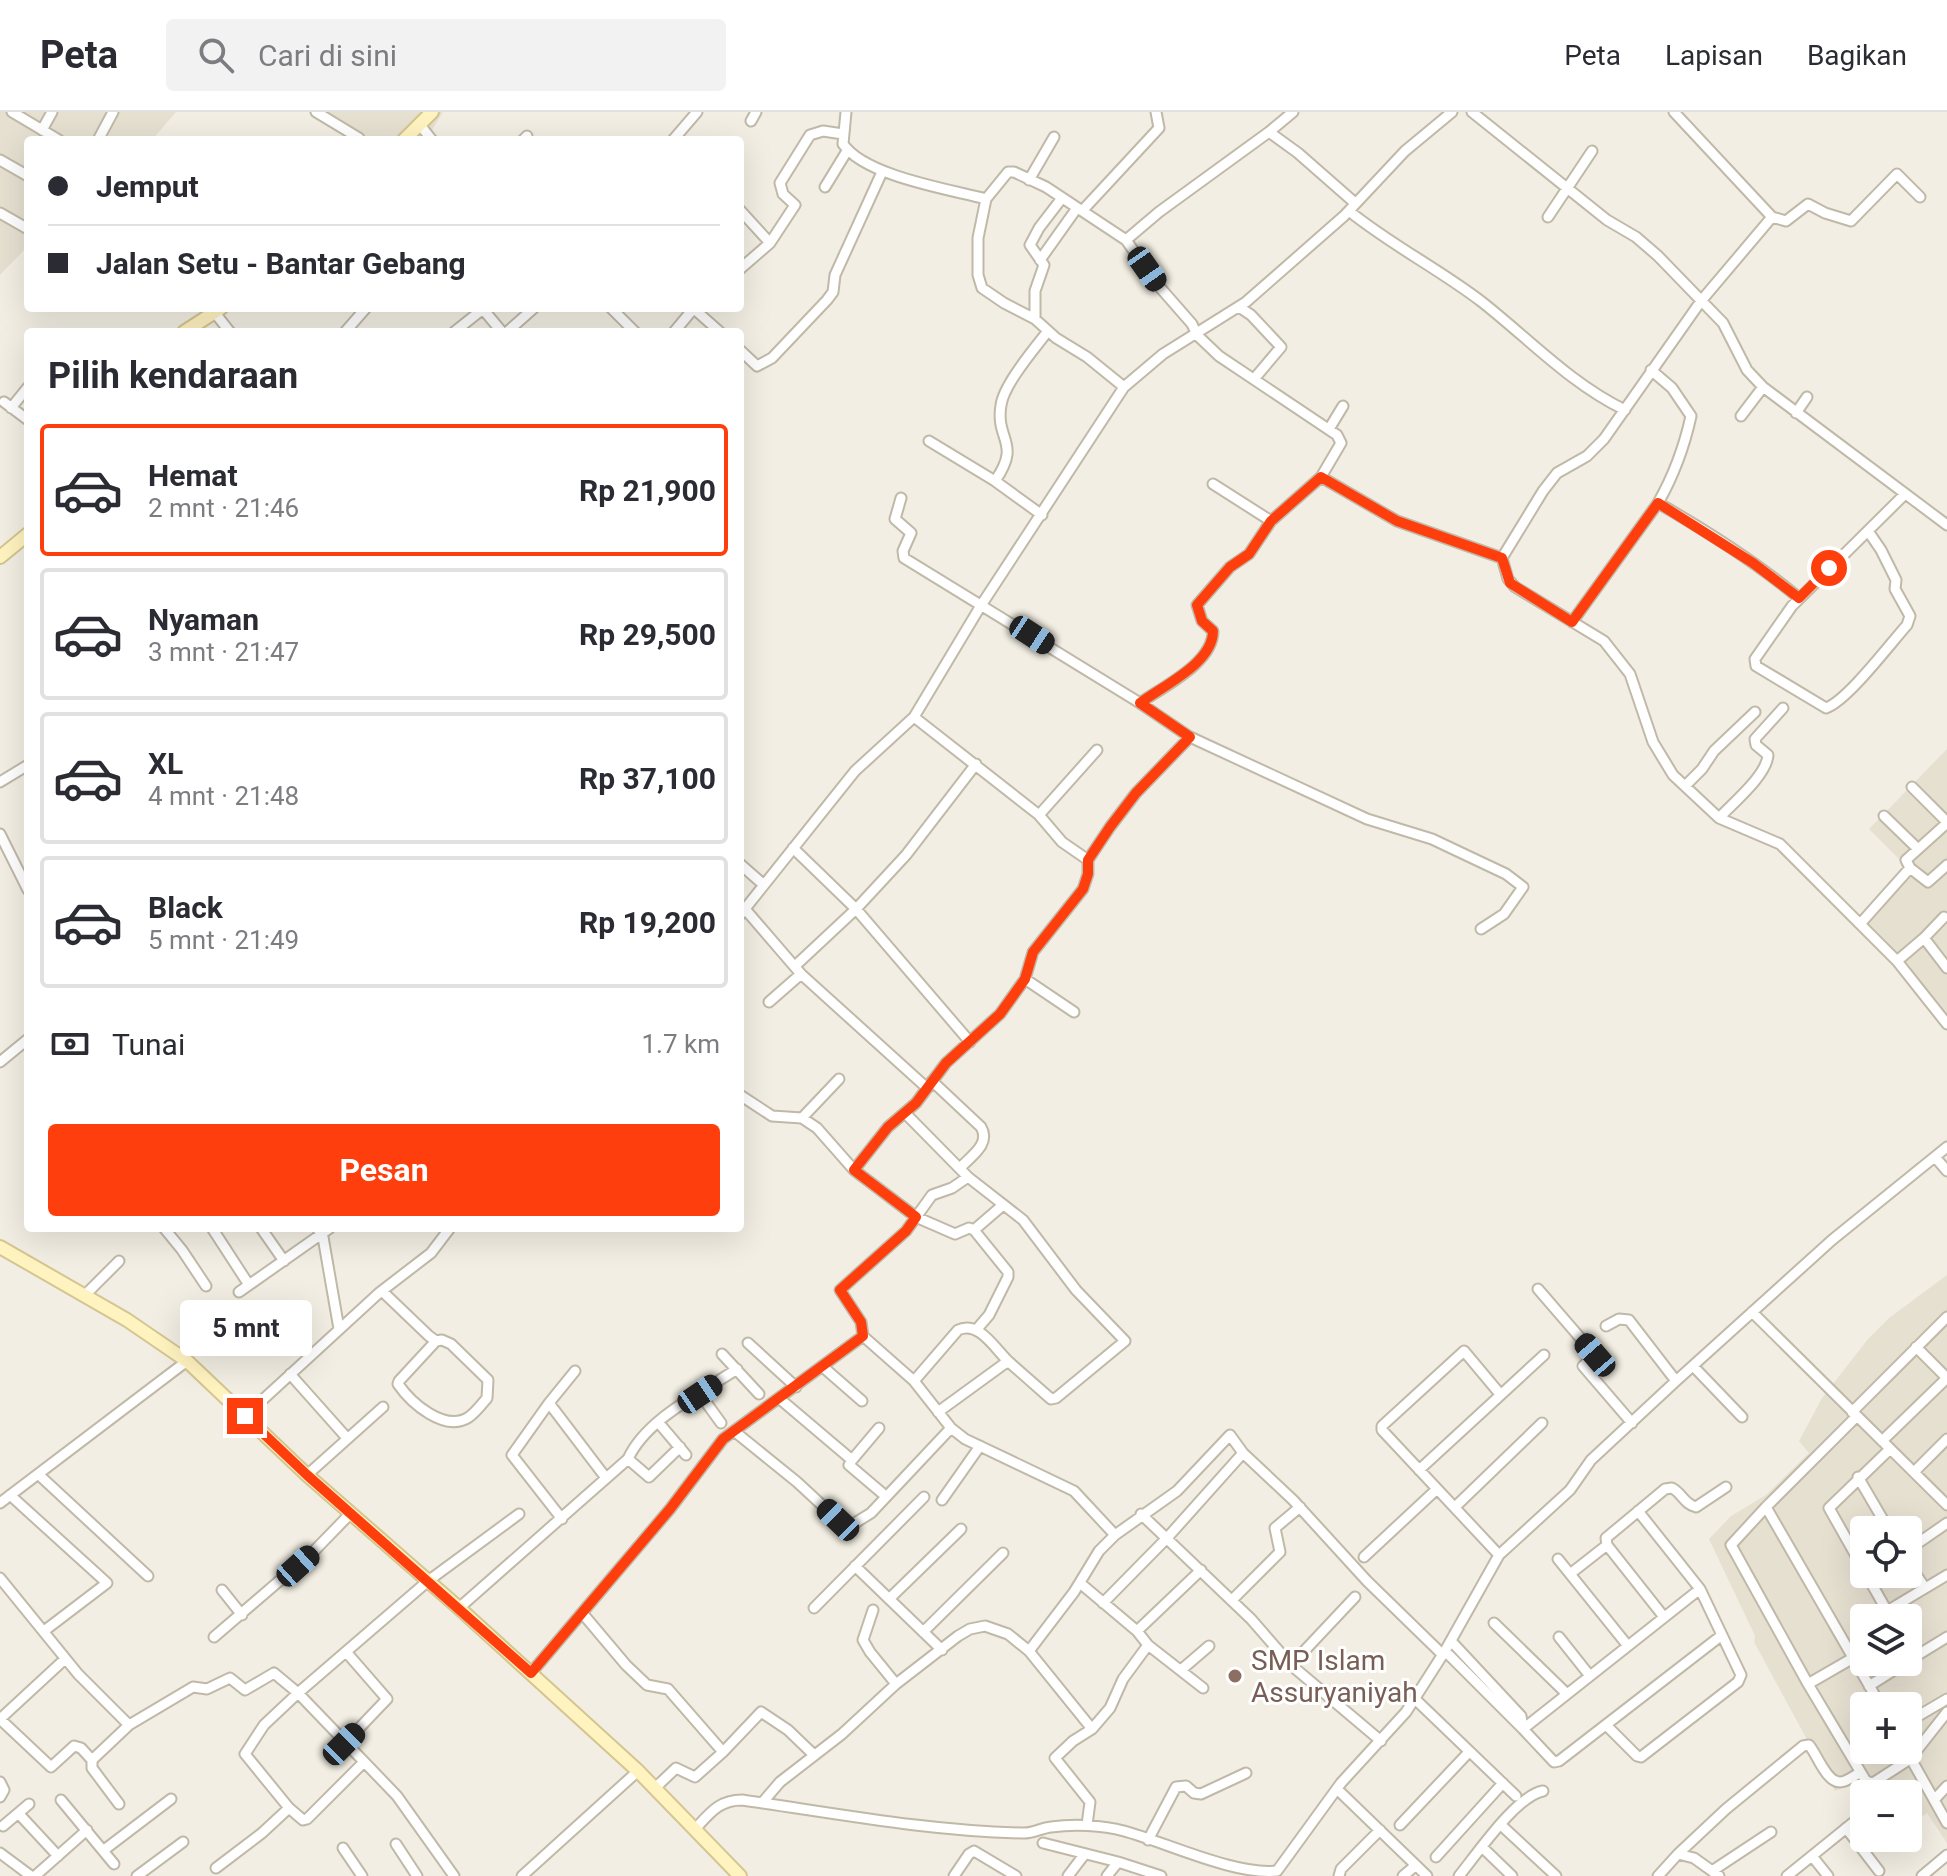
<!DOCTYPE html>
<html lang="id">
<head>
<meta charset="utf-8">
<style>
	:root { --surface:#fff; --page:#f2f2f3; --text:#2b2b33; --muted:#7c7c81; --line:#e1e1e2; --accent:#ff3e0d }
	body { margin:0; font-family:Roboto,sans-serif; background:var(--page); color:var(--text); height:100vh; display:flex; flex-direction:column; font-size:30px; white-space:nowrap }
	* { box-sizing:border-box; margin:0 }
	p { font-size:26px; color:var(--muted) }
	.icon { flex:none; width:44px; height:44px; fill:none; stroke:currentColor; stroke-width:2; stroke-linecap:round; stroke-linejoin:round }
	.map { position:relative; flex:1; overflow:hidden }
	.details { position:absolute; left:24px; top:216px; width:720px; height:904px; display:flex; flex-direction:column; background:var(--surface); border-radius:8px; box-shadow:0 8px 32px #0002 }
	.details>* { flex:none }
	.hud { position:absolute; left:24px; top:24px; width:720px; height:176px; border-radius:8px; box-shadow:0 8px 32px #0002; display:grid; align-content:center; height:176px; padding:0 24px; background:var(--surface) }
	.tools { position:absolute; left:1850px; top:1404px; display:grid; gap:16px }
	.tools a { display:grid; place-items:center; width:72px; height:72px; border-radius:8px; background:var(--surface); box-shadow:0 8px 32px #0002; font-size:40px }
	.end { position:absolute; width:36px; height:36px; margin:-18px; border:10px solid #ff3e0d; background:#fff; box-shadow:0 0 0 4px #fff }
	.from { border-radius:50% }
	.bubble { position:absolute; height:56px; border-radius:8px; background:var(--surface); box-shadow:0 8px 32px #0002; font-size:26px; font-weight:700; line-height:56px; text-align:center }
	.car { position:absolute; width:24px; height:48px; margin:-24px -12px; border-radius:10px; box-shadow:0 0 6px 2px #0007; background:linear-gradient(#222 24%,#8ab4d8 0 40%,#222 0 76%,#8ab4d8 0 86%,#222 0) }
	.hud b { display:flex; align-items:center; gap:28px; height:76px; font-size:30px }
	.hud b+b { border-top:2px solid var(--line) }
	.hud i { width:20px; height:20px; background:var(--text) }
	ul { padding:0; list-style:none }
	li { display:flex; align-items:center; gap:24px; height:132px; margin:0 16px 12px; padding:0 8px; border:4px solid var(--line); border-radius:8px }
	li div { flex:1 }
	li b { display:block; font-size:30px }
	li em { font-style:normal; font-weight:700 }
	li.selected { border-color:var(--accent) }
	li>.icon { width:72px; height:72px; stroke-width:1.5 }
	h2 { padding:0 24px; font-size:36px; line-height:96px }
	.pay { display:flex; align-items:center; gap:20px; height:88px; padding:0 24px; font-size:30px }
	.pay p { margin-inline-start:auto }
	.cta { display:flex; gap:16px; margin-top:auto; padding:16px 24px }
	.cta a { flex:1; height:92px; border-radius:8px; background:var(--accent); color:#fff; font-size:32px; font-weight:700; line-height:92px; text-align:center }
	header { display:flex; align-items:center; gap:48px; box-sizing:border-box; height:112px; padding:0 40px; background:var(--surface); border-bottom:2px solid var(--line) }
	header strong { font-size:38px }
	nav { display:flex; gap:44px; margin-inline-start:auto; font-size:28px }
	.search { width:560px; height:72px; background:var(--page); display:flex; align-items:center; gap:20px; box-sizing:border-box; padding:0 28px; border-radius:8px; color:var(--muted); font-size:30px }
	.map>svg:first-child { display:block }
</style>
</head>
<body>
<header>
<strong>Peta</strong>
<div class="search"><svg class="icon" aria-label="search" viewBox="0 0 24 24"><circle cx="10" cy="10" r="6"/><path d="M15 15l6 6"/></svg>Cari di sini</div>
<nav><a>Peta</a><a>Lapisan</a><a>Bagikan</a></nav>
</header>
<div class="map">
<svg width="1947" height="1764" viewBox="0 0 1947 1764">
	<rect width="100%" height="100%" fill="#f2eee3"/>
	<path fill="#e6e0d1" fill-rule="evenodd" d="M 0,0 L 176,0 L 152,28 L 28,28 L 28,134 L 0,163 Z
		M 313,0 L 443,0 L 432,18 L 420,28 L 358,28 Z
		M 1947,637 L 1947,910 L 1885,828 L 1861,805 L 1906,754 L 1869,717 Z
		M 1947,1163 L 1947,1731 L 1927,1701 L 1908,1714 L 1908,1682 L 1864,1682 L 1864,1697 L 1849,1673 L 1835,1679 L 1754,1530 L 1755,1524 L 1709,1427 L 1731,1404 L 1766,1383 L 1809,1341 L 1799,1329 L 1822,1286 L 1868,1227 L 1889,1206 ZM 1864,1418 L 1908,1418 L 1908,1462 L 1864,1462 ZM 1864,1506 L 1908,1506 L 1908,1550 L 1864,1550 ZM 1864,1594 L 1908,1594 L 1908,1638 L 1864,1638 Z"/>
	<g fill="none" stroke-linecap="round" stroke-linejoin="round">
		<g stroke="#c0b9a8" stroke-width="13">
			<path id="street" d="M 12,0 L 59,28
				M 316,0 L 359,26
				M 846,0 L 843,32 C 865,64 948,77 986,87 L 1008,60 L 1014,60 L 1046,75 L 1126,128 L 1157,172 L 1192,212 L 1197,223 L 1219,244 L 1337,323 L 1341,331 L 1321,365 L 1271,409 L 1249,442 L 1230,455 L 1197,493 L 1202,509 L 1213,519 C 1213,551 1164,574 1140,591
				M 1293,0 L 1269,20 L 1298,41 L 1355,91
				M 1472,0 L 1607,108 L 1636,125 L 1658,144 L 1723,211 L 1747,258 L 1763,275 L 1947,413
				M 1674,0 L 1772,105
				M 751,9 L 756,0
				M 420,13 L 432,28
				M 42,18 L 52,0
				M 98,28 L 113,0
				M 523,28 L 527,24
				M 673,28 L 697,0
				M 0,48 L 28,64
				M 1029,68 L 1054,25
				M 825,75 L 847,39
				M 986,87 L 978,126 L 978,163 L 982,176 L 1004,191 L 1035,207 L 1056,226 L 1087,245 L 1124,275
				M 740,98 L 770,131
				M 1082,99 L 1159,16 L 1156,0
				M 1349,99 C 1391,133 1439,157 1482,190 C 1529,227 1571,272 1625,298
				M 0,101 L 28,117
				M 1548,105 L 1592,39
				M 1772,105 L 1786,109 L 1808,92 L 1825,101 L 1851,109 L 1897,62 L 1920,85
				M 1126,128 L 1159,100 L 1269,20
				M 1040,148 L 1077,96
				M 740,157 L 770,131 L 795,93 L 783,82 L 780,71 L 810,23 L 823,19 L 843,22
				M 1239,195 L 1251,203 L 1281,235 L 1254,267
				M 482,196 L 502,220
				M 611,196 L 635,220
				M 693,196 L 720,220
				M 215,201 L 230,220
				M 1035,207 L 1035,179 L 1044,153 L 1030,133 L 1039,116 L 1062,86
				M 345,220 L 366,196
				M 454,220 L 483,197
				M 507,220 L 534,196
				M 674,220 L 694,196
				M 740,238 L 757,254 L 772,246 L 827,188 L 833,180 L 835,163 L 882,60
				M 1651,258 L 1672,276 L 1691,304 C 1684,336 1674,363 1658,391
				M 4,290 L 28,308
				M 11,296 L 28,275
				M 1796,301 L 1807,285
				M 1741,304 L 1763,275
				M 1329,317 L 1343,294
				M 929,329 L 995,369 L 1042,403
				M 1321,365 L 1397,409 L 1502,446 L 1508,467 L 1515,475 L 1604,529 L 1630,562 L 1653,630 L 1673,663 L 1719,706 L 1780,732 L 1897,849 L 1947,912
				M 995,369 C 1022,330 995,329 1001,293 C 1004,272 1035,236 1048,219
				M 1213,372 L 1271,409
				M 901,386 L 895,407 L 911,421 L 903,439 L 904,446 L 1140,591 L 1190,625 L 1367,707 L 1432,727 L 1506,762 L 1523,775 L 1504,802 L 1481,817
				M 1868,419 L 1881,438 L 1896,468 L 1895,477 L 1910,504 L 1907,513 C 1890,532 1847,589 1826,596 L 1756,554 L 1755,547 L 1792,494 L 1904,383
				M 1502,446 L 1543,379 L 1557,361 L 1587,344 L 1604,327 L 1701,189 L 1772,105
				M 1572,510 L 1658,391 C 1707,419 1756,450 1799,486
				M 914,605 L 1039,703 L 1062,730 L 1088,748
				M 0,670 L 28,653
				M 1685,674 L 1702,657 L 1714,639 L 1755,600
				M 1912,675 L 1947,710
				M 1039,703 L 1097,638
				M 1884,704 L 1918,737
				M 1719,706 C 1733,691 1767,663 1768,643 L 1756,633 L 1755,627 L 1783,596
				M 0,722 L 28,778
				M 793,736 L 856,797 L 970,930
				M 740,752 L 764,773
				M 1910,756 L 1906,748 L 1947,711
				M 745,797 L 801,862 L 927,976
				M 740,803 L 855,659 L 914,605 L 980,495 L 1124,275 L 1163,242 L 1246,190 L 1344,104 L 1405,39 L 1452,0
				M 1860,812 L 1910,756 L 1928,770 L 1947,753
				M 1924,826 L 1944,805
				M 1897,849 L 1924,826 L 1947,856
				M 795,854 L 856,797 L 906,743 L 976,652
				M 1025,867 L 1074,900
				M 769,890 L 801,862
				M 0,950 L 28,927
				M 932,969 L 981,1015 C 991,1032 971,1044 960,1056
				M 740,983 L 772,1004 L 802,1006 L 817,1016 L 854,1058 L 916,1105 L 955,1122 L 969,1116 L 974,1118 L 1003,1093
				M 905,1001 L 968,1065 L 1023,1108 L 1076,1178 L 1125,1229 L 1056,1286 L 1051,1287 L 1009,1250 L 1004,1252 L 938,1300
				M 802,1006 L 839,967
				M 1935,1045 L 1947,1059
				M 854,1058 L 888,1015 L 916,991 L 946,951 L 1000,902 L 1025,867 L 1033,840 L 1083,777 L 1088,762 L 1088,748 L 1110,715 L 1136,681 L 1190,625
				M 968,1065 L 952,1076 L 932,1083 L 906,1119 L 840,1178 L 861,1210 L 863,1224 L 914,1269 L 951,1316 L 965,1327 L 1074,1379 L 1115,1423
				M 164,1116 L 182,1138 L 206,1174
				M 212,1116 L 249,1173
				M 261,1116 L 284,1149
				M 317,1116 L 323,1125 L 339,1217
				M 974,1118 L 1008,1160 L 1008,1165 L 989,1203 L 977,1217
				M 1538,1177 L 1595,1243 L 1583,1254 L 1632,1311
				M 382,1179 L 429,1224 L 436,1229 L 442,1228 L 451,1232 L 488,1268 L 487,1286 C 482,1292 476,1300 469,1305 C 445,1321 411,1291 398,1272 L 399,1269 L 436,1229
				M 239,1180 L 330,1116
				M 84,1184 L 119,1149
				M 1752,1200 L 1947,1393
				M 1606,1214 L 1619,1207 L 1629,1208 L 1676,1269
				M 748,1231 L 796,1275
				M 1916,1235 L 1947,1266
				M 722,1242 L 759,1282
				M 823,1255 L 862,1289
				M 1694,1255 L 1742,1305
				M 290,1262 L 347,1326
				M 914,1269 L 958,1218 C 979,1208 995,1237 1009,1250
				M 700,1282 L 721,1311
				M 780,1287 L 852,1348 L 849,1353 L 882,1381
				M 549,1291 L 606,1366
				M 1852,1300 L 1947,1205
				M 245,1304 L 379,1181 L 431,1141 L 450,1116
				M 1857,1304 L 1766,1395 L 1881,1594
				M 658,1310 L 686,1343
				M 734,1319 L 797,1370 L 838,1408 L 850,1414 L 871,1401 L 951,1316
				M 1882,1329 L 1947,1266
				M 628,1347 L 649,1365 L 680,1335
				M 852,1348 L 879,1316
				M 1419,1358 L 1544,1243
				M 1915,1359 L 1947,1327
				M 38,1362 L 148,1464
				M 307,1363 L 383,1295
				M 1858,1365 L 1889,1418
				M 10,1383 L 107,1471 L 44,1519
				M 942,1388 L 980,1334
				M 0,1391 L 187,1249
				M 1455,1395 L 1542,1311
				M 1766,1395 L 1731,1433 L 1808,1572 L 1866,1669 L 1873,1671 L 1910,1647 L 1947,1600
				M 1141,1402 L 1251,1507 L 1291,1553 L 1381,1629
				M 562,1407 L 512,1343 L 549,1291 L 575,1259
				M 1908,1438 L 1947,1411
				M 1499,1443 L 1382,1318 L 1382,1314 L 1464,1239 L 1500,1282
				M 1364,1445 L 1437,1377
				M 1558,1447 L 1628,1534
				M 1908,1450 L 1925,1476
				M 855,1454 L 942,1538
				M 1864,1458 L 1829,1396 L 1889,1338
				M 1570,1462 L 1607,1433
				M 1866,1462 L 1891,1506
				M 0,1466 L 78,1562 L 129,1613
				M 1080,1471 L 1137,1519 L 1148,1533 L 1123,1567 L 1110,1596 L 1092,1617
				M 1700,1477 L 1523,1617 L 1554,1650 L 1559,1649 L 1722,1523
				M 222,1478 L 242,1503
				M 889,1487 L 961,1417
				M 1232,1488 L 1280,1440 L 1275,1416 L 1300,1395
				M 1103,1491 L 1167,1426 L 1243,1341
				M 459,1496 L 628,1347 C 646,1307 701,1281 737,1257
				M 814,1496 L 924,1385
				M 873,1498 L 863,1528 L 870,1540 L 896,1572
				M 1887,1499 L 1947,1463
				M 583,1502 L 626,1553 L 647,1573 L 668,1577 L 723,1640
				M 1664,1505 L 1607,1433 L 1606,1426 L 1665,1377 L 1672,1376 C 1682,1381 1684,1392 1696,1395 L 1726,1375
				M 1494,1511 L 1567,1582
				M 1137,1519 L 1201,1458
				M 923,1520 L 1003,1441
				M 214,1525 L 314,1439 L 350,1402
				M 1559,1525 L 1590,1564
				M 1148,1533 L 1203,1576
				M 1029,1539 L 1092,1617 L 1073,1629 L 1055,1646 L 1090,1690 L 1087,1713
				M 1445,1539 L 1523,1617 L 1521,1604 L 1451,1529
				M 1908,1549 L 1947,1525
				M 1291,1553 L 1355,1485
				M 1181,1558 L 1209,1534
				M 531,1561 L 670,1397 L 723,1327 L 863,1224
				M 1808,1572 L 1853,1546
				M 1869,1574 L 1907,1550
				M 1415,1587 L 1516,1684
				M 0,1607 L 51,1655 L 74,1634 L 81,1636 L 92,1648 L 129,1613 L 193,1575 L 207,1577 L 230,1566 L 245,1578 L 274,1561 L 298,1581 L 428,1469 L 519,1402
				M 0,1607 L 65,1547
				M 1908,1610 L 1947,1587
				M 1606,1613 L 1637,1644 L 1641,1645 L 1738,1570 L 1741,1563 L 1700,1477 L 1638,1399
				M 344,1632 L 387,1587 L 347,1541
				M 1906,1638 L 1947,1711
				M 92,1648 L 92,1656 L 119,1692
				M 364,1650 L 307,1707 L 303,1708 L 289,1696 L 245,1642 L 264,1613 L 298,1581 L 397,1684 L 454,1764
				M 0,1670 L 4,1678 L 0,1685
				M 655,1676 L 676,1656 L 695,1665 L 723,1640 L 761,1600 L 788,1618 L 813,1642
				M 1337,1677 L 1427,1764
				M 61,1688 L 114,1752
				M 1934,1688 L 1947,1674
				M 762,1691 L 780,1670 L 842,1622 L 896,1572 L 958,1524 L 970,1517 L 985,1514 L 1008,1522 L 1029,1539 L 1074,1480 L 1099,1439 L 1115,1423 L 1177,1379 L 1230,1323 L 1243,1341 L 1293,1388 L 1367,1469 L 1443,1543
				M 19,1702 L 58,1744
				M 1400,1713 L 1469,1640
				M 1501,1713 L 1556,1764
				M 3,1714 L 29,1692
				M 1846,1716 L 1879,1759
				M 695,1717 C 710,1701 719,1688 742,1688 C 834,1701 928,1719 1022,1721 C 1032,1722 1041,1716 1051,1715 C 1074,1712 1102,1713 1124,1719 C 1165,1730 1236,1764 1277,1759 L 1341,1671 L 1406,1600 L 1445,1539 L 1499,1443 L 1570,1378 L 1591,1348 L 1676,1269 L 1832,1128 L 1947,1035
				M 1148,1728 L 1176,1675 L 1186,1674 L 1194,1681 L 1201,1682 L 1246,1661
				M 1043,1731 L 1118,1750 L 1161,1764
				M 396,1732 L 417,1764
				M 1482,1735 L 1512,1764
				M 343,1736 L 362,1764
				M 104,1738 L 171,1687
				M 0,1741 L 31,1764
				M 1678,1742 L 1726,1697 L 1803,1634 L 1809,1633 C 1817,1642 1826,1670 1840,1670 C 1846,1670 1854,1664 1859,1661
				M 1812,1744 L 1828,1764
				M 1436,1745 L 1503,1671
				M 216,1756 L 262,1721 L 289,1696
				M 1712,1759 L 1771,1720
				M 35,1764 L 87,1718
				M 137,1764 L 183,1730
				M 522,1764 L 638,1659
				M 954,1764 L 969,1742 L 974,1739 L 1016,1764
				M 1068,1764 L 1084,1743
				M 1107,1764 L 1118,1750
				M 1339,1764 L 1341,1757 L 1380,1718
				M 1403,1764 L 1415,1754
				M 1459,1764 C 1477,1742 1516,1684 1543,1679
				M 1658,1764 L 1678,1742 L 1694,1746 L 1719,1764
				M 1787,1764 L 1860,1705
				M 1922,1764 L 1947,1743"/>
		</g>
		<g stroke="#d4c591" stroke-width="16">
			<path id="secondary" d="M 404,28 L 432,0
				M 184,220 L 221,196
				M 0,445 L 28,422
				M 0,1135 L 127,1208 L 187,1249 L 307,1363 L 459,1496 L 638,1659 L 740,1764"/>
		</g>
		<use href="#street" stroke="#fff" stroke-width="9"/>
		<use href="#secondary" stroke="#fff3c0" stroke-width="12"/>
	</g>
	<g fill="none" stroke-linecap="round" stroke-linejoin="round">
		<path stroke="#ff3e0d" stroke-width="10" d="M 245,1304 L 307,1363 L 531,1561 L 670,1397 L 723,1327 L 863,1224 L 861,1210 L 840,1178 L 906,1119 L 916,1105 L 854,1058 L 888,1015 L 916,991 L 946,951 L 1000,902 L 1025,867 L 1033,840 L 1083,777 L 1088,762 L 1088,748 L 1110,715 L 1136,681 L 1190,625 L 1140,591 C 1164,573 1213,551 1213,519 L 1202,509 L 1197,493 L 1230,455 L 1249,442 L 1271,409 L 1321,365 L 1397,409 L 1502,446 L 1510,471 L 1572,510 L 1658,391 L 1753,451 L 1799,486 L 1829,456"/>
	</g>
	<circle fill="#8d6e63" stroke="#fff" stroke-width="3" cx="1235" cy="1564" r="8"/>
	<g text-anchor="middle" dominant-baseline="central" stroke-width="6" stroke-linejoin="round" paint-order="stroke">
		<g font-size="28" fill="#785e54" stroke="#fff" text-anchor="start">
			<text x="1251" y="1548">SMP Islam<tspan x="1251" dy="32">Assuryaniyah</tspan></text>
		</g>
	</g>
</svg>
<div class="tools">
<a><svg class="icon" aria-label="locate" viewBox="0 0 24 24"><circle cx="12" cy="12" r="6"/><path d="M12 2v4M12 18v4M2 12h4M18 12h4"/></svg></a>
<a><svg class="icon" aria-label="layers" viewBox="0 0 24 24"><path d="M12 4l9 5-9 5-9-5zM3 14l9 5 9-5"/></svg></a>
<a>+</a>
<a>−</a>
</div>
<i class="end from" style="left:1829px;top:456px"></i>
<i class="end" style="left:245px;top:1304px"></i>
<div class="bubble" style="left:180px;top:1188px;width:132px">5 mnt</div>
<i class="car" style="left:1147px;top:157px;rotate:145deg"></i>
<i class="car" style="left:1032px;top:523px;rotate:123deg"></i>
<i class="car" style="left:1595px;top:1243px;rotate:319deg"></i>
<i class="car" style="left:700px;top:1282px;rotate:56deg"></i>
<i class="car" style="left:838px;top:1408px;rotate:314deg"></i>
<i class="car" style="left:298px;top:1454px;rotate:48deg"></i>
<i class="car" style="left:344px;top:1632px;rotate:45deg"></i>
<div class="hud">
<b><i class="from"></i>Jemput</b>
<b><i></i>Jalan Setu - Bantar Gebang</b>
</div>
<section class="details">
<h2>Pilih kendaraan</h2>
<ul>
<li class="selected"><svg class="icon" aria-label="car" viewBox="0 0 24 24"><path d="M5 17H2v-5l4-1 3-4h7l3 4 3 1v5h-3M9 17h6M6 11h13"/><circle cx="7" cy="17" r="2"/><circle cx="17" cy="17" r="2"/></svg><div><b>Hemat</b><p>2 mnt · 21:46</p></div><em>Rp 21,900</em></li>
<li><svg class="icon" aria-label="car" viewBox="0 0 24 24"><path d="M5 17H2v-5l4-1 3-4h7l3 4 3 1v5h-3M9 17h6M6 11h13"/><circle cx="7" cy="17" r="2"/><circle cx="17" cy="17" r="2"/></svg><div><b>Nyaman</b><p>3 mnt · 21:47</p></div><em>Rp 29,500</em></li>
<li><svg class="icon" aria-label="car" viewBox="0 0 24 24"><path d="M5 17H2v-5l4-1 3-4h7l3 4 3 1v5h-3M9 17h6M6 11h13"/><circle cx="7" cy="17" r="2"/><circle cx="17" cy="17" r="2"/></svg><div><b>XL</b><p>4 mnt · 21:48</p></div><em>Rp 37,100</em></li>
<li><svg class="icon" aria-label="car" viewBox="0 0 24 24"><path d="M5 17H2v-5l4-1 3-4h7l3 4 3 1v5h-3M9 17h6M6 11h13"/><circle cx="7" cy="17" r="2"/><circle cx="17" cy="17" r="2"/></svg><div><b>Black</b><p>5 mnt · 21:49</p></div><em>Rp 19,200</em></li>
</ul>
<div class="pay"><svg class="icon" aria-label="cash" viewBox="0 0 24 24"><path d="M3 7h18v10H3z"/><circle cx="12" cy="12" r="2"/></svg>Tunai<p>1.7 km</p></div>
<div class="cta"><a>Pesan</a></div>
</section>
</div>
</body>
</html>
